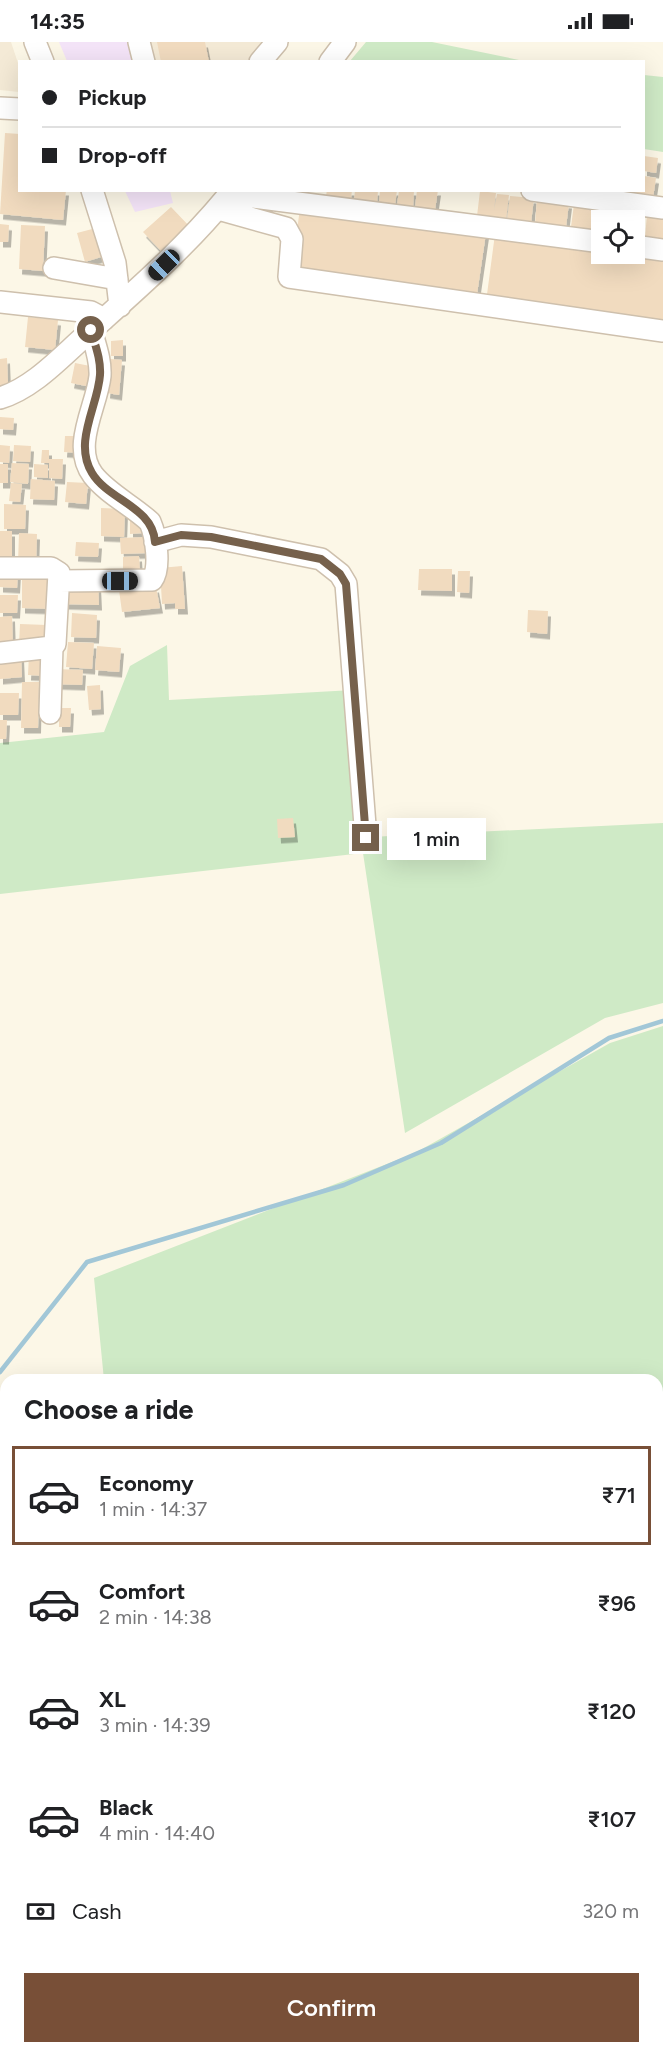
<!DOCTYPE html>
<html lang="en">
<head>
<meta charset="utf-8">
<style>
	:root { --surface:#fff; --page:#f6f6f6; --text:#202124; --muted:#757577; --line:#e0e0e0; --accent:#784f37 }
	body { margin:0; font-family:Figtree,sans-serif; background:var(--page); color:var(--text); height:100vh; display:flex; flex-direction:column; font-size:22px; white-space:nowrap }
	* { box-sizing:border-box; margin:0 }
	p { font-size:20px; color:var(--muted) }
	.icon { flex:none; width:33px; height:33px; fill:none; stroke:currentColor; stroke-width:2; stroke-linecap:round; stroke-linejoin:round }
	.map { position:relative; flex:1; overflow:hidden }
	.side { position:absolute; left:0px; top:1332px; width:663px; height:680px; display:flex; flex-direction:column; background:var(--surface); border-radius:18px 18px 0 0; box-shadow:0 6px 24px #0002 }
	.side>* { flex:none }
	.top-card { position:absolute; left:18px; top:18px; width:627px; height:132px; border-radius:0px; box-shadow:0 6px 24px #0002; display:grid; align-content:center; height:132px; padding:0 24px; background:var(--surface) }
	.buttons { position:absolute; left:591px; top:168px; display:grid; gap:12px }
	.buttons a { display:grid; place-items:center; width:54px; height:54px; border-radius:0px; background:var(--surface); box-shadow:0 6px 24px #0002; font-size:30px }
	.end { position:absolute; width:27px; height:27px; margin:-14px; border:8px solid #76614c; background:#fff; box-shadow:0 0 0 3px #fff }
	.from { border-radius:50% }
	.bubble { position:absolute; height:42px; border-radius:0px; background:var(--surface); box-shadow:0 6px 24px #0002; font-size:20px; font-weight:600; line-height:42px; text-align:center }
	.car { position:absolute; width:18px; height:36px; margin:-18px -9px; border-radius:8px; box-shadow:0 0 4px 2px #0007; background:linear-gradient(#222 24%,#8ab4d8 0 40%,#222 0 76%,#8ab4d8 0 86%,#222 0) }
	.top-card b { display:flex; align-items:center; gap:21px; height:57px; font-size:22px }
	.top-card b+b { border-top:2px solid var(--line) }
	.top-card i { width:15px; height:15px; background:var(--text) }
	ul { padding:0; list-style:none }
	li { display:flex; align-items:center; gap:18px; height:99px; margin:0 12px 9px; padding:0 12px; border:3px solid transparent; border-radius:0px }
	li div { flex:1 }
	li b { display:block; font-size:22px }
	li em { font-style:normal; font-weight:600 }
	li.active { border-color:var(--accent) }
	li>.icon { width:54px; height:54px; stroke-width:1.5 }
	h2 { padding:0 24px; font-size:27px; line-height:72px }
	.pay { display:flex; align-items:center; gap:15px; height:66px; padding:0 24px; font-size:22px }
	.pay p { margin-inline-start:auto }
	.button { display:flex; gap:12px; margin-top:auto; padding:12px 24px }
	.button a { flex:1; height:69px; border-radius:0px; background:var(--accent); color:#fff; font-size:24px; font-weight:600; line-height:69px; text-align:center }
	.status { display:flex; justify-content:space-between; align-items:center; height:42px; padding:0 30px; background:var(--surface); direction:ltr }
	.status svg { height:16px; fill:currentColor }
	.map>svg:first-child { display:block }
</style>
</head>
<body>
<div class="status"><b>14:35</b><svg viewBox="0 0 49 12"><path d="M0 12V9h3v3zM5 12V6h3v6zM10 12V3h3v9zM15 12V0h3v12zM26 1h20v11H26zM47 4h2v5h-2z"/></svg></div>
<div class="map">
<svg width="663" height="2011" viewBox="0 0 663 2011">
	<defs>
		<filter id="shadow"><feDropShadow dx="3" dy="5.5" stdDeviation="0" flood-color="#0004"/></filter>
	</defs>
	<rect width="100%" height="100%" fill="#fcf7e7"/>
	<path fill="#f4ead6" d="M 0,0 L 11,0 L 19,24 L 19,50 L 0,48 Z
		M 130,0 L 268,0 L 246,20 L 135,19 Z"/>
	<path fill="#f4e4f8" d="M 59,0 L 130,0 L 135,19 L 67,19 Z
		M 125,149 L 170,149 L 173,161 L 135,170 Z"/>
	<path fill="#cfeac6" d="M 366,0 L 432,0 L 524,19 L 350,19 Z
		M 644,33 L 663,35 L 663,110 L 644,107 Z
		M 167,603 L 169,658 L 353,648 L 370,795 L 663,781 L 663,961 L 605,976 L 405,1091 L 363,811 L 0,852 L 0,701 L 104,690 L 130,624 Z
		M 663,984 L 663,1889 L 657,1890 L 657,1338 L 104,1338 L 94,1236 L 415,1111 L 610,1001 Z
		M 6,1720 L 6,2006 L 585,2006 L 582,2011 L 0,2011 L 0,1721 Z"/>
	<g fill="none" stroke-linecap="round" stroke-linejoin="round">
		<path stroke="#a2c7d7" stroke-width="4.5" d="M 0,1330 L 87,1220 L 344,1143 L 441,1101 L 609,996 L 663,979
			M 494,2011 L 501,2006"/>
		<path stroke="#bcd9e6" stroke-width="26" d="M 657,1540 L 663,1533
			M 225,2011 L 231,2006"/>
	</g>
	<path fill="#f1dbbf" filter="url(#shadow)" d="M 157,0 L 205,0 L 209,20 L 161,20 Z
		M 5,91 L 20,92 L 20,148 L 66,148 L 63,178 L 0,172 Z
		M 644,114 L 658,116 L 656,131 L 644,129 Z
		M 644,134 L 656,136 L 653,156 L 626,152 L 626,148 L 644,148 Z
		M 327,148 L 352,148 L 351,157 L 326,154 Z
		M 355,148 L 378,148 L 377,161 L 354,158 Z
		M 380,148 L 397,148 L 395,163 L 379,162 Z
		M 399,148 L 414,148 L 413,166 L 397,164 Z
		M 417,148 L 438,148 L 435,168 L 415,166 Z
		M 480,149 L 496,151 L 494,168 L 497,152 L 509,153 L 506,178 L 477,174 Z
		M 510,154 L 534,156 L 531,181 L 507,178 Z
		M 537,157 L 569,161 L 566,185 L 535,182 Z
		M 574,162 L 593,165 L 591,187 L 571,185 Z
		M 171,165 L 192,187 L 164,212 L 143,190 Z
		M 300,166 L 486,191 L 476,259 L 291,234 Z
		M 647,172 L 663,174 L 663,198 L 645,196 Z
		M 0,182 L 9,183 L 8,200 L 0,200 Z
		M 21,183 L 45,184 L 43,229 L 19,227 Z
		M 96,186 L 104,214 L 85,220 L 77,191 Z
		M 495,192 L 602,206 L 602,212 L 663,214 L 663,284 L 486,260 Z
		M 28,275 L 58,278 L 55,308 L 25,305 Z
		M 123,298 L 123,314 L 111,314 L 111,299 Z
		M 7,316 L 8,342 L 0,348 L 0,317 Z
		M 110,317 L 122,318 L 119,353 L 107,351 Z
		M 75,321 L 95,325 L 91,345 L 71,341 Z
		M 0,375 L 14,376 L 13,388 L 0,387 Z
		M 65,394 L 81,394 L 80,411 L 64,410 Z
		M 0,403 L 10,404 L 9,421 L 0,420 Z
		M 14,403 L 31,404 L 30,420 L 13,419 Z
		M 42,408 L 49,408 L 49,417 L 63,417 L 62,437 L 49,436 L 49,421 L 41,421 Z
		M 12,421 L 29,422 L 28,442 L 10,440 Z
		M 0,422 L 8,422 L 8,441 L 0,441 Z
		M 34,422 L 48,423 L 48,436 L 34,435 Z
		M 31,437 L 55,439 L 54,458 L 30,457 Z
		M 67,440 L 88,441 L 86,462 L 65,460 Z
		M 11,441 L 22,442 L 20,460 L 9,459 Z
		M 4,462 L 26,463 L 25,487 L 4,487 Z
		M 101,466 L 125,467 L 124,495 L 101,494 Z
		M 130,477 L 143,477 L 143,491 L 130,492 Z
		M 0,489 L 12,489 L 12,524 L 0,524 Z
		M 19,491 L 37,492 L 36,522 L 18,521 Z
		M 146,495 L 147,511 L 121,512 L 120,496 Z
		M 76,500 L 99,501 L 98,515 L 75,514 Z
		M 139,514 L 140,530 L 123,531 L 123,515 Z
		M 182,524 L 185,567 L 175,567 L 175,561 L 162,562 L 160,526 Z
		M 0,527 L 18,528 L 17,546 L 0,545 Z
		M 419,527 L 452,527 L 452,549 L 418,548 Z
		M 458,529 L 470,529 L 469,551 L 457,550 Z
		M 22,532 L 54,533 L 53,567 L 22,566 Z
		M 65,541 L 98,541 L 99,563 L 64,562 Z
		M 156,545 L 160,566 L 122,570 L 119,548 Z
		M 0,553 L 18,553 L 17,571 L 0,571 Z
		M 528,568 L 548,569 L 547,592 L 527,590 Z
		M 72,571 L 97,573 L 96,596 L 71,595 Z
		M 12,574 L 13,607 L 0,607 L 0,575 Z
		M 20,582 L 47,583 L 46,604 L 19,603 Z
		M 68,600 L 94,601 L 92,627 L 66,625 Z
		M 97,604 L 121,606 L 119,630 L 95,628 Z
		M 29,612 L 49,613 L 48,634 L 28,633 Z
		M 21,613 L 22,635 L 0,637 L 0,614 Z
		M 54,627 L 83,628 L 82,643 L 54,642 Z
		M 22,640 L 39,640 L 38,686 L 21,686 Z
		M 100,643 L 101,667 L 89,668 L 87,644 Z
		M 0,651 L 19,651 L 18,673 L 0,673 Z
		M 59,666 L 71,666 L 70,685 L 59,685 Z
		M 0,678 L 7,678 L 6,697 L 0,697 Z
		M 293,776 L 295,795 L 278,796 L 277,777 Z
		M 438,789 L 439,806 L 391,810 L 390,793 Z"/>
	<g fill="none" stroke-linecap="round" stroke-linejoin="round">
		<g stroke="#cec0ad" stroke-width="24">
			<path id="minor" d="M 35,0 L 43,20
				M 139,0 L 144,20
				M 260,20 L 277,0
				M 330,20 L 345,0
				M 0,66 L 20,67
				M 92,148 L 115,221 L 120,264
				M 532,148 L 663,166
				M 229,152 L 602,200
				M 218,167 L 286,186 L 292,197 L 289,235 L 663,289
				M 634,204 L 663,208
				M 54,226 L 117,237
				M 0,260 L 91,270 L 104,277
				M 0,356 C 33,346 60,316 85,294 C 134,250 184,207 226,156
				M 155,500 L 181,493 L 211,495 L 321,517 L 340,532 L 346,542 L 366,796
				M 0,526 L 51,526 L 59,531 L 55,602 L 52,605 L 0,611
				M 59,539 L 152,538 C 161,526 156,494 150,480 C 133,464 108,452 93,433 C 71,404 97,364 100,334 C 101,318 95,303 91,288
				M 50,671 L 52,605
				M 657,1959 L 658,1936 L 663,1936"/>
		</g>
		<use href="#minor" stroke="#fff" stroke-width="21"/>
	</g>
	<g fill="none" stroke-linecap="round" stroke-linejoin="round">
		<path stroke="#76614c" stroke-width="8" d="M 91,288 C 95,303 101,317 100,333 C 98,364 73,400 92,431 C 108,458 153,465 155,500 L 181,493 L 211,495 L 321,517 L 340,532 L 346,542 L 366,796"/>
	</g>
</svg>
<div class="buttons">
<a><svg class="icon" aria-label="locate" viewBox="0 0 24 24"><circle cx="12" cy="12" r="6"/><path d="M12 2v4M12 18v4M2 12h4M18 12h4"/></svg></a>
</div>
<i class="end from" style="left:91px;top:288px"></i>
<i class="end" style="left:366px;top:796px"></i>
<div class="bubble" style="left:387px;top:776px;width:99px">1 min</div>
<i class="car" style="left:164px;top:223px;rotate:226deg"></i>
<i class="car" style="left:120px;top:539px;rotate:90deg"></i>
<div class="top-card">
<b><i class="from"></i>Pickup</b>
<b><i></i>Drop-off</b>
</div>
<section class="side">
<h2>Choose a ride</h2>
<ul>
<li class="active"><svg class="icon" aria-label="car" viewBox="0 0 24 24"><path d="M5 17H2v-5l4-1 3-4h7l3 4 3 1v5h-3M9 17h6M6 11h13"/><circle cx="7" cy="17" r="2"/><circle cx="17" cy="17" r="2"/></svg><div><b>Economy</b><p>1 min · 14:37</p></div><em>₹71</em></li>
<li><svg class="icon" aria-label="car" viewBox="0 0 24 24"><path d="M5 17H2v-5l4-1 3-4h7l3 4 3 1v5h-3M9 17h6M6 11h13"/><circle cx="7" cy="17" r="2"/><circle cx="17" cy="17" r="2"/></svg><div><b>Comfort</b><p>2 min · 14:38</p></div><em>₹96</em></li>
<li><svg class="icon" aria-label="car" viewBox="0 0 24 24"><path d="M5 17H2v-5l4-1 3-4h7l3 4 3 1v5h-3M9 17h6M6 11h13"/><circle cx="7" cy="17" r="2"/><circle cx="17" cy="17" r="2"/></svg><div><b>XL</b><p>3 min · 14:39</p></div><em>₹120</em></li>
<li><svg class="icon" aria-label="car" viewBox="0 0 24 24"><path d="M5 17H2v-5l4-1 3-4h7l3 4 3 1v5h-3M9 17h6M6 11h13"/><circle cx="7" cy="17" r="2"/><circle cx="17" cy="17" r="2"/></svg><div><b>Black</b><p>4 min · 14:40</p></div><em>₹107</em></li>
</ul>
<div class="pay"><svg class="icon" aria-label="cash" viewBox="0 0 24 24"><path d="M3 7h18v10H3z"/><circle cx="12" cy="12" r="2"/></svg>Cash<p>320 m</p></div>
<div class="button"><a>Confirm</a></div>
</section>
</div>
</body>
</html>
